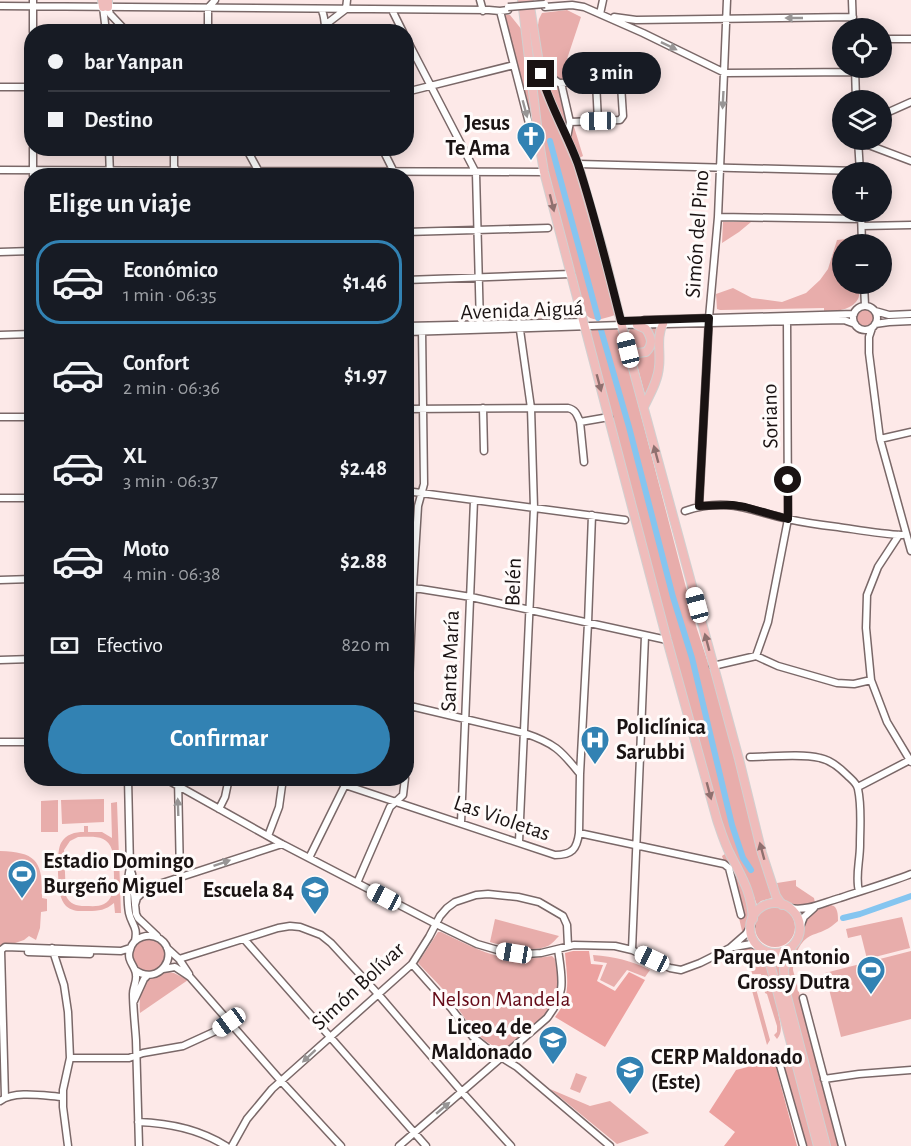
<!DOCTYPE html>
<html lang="es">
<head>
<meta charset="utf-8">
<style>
	:root { --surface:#171b24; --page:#20242c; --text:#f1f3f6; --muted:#9ea1a6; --line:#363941; --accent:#3282b3 }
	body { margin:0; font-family:"Alegreya Sans",sans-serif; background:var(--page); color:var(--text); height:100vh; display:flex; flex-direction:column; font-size:22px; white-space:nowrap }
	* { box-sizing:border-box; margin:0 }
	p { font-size:20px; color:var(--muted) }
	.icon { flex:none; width:33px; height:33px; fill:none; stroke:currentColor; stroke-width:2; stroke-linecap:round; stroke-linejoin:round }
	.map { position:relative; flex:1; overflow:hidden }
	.drawer { position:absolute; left:24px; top:168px; width:390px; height:618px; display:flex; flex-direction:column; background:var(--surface); border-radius:24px; box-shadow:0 3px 15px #0003 }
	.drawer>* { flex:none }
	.hud { position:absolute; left:24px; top:24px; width:390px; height:132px; border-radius:24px; box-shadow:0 3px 15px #0003; display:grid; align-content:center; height:132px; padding:0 24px; background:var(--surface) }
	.fabs { position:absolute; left:832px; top:18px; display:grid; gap:12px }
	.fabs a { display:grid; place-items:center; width:60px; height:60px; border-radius:50%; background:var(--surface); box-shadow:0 3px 15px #0003; font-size:30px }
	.end { position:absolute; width:27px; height:27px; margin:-14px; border:8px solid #1a1313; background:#fff; box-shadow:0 0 0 3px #fff }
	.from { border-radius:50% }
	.bubble { position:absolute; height:42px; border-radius:21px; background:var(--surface); box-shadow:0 3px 15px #0003; font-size:20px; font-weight:600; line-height:42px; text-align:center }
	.car { position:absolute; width:18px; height:36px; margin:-18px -9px; border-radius:8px; box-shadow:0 0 4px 2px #0007; background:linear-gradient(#fff 24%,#345 0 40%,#fff 0 76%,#345 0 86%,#fff 0) }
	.hud b { display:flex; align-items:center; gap:21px; height:57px; font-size:22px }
	.hud b+b { border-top:2px solid var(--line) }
	.hud i { width:15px; height:15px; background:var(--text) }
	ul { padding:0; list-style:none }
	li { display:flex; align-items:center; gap:18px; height:84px; margin:0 12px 9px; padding:0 12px; border:3px solid transparent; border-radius:24px }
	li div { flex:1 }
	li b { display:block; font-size:22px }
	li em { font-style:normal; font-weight:600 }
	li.current { border-color:var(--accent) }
	li>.icon { width:54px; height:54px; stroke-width:1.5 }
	h2 { padding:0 24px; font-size:27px; line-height:72px }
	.pay { display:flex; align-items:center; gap:15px; height:66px; padding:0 24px; font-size:22px }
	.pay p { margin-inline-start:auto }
	.action { display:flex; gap:12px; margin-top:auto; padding:12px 24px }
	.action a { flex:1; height:69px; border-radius:36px; background:var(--accent); color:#fff; font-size:24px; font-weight:600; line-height:69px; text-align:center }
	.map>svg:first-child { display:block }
</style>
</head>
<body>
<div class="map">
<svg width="911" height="1146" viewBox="0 0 911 1146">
	<rect width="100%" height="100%" fill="#fde9e8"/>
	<path fill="#e8adab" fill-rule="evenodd" d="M 567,10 L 581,17 L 566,62 L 563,80 L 571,117 L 583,156 L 579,158 L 548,88 L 543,69 L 537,31 L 539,19 L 542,13 Z
		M 503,15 L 510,15 L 522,30 L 533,129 Z
		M 526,17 L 529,17 C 534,44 536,72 545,98 C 554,122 568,145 576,169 C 592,217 603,266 615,315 C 605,318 592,324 585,313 L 547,169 Z
		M 723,222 L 751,222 L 739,232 L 722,243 Z
		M 856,238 L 856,244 L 843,244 L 843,284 L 859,284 C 859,289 860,295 858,299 C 852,310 835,312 824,311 L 824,308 L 720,310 L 717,309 L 716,294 L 733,288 L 752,298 L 782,302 L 806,293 L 820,280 L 828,269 L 837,240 Z
		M856 317a9 9 0 1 1 18 0a9 9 0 1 1-18 0Z
		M 647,327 L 655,327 L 657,329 L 656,372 L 645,395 L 635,357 L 646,356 L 653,350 C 657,341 654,334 647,327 Z
		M 631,328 C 641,327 645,333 649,341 L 645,350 L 634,349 L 631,344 L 628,333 Z
		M 593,329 L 615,329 L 619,331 L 696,626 L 713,678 L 772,898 L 761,901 L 757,905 L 747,878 L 727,844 L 713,794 L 644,538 L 590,333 Z
		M 104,799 L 104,822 L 62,824 L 61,800 Z
		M 58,800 L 58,832 L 41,832 L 41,801 Z
		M 117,802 L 121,913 L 115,913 L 114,903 C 106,910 99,911 88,911 C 80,911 73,912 66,906 C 63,903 61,898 60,894 C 58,884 56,852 61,843 C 66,834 75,832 84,832 L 84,826 L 88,826 L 88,832 L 102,832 L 112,838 L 111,803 ZM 78,837 C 92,837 107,834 112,850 C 113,864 119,897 104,904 C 99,907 91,906 85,906 C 76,906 70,904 66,896 L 64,850 L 70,841 Z
		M 0,851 C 37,852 43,862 42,898 L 47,899 L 47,911 L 41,912 L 40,928 L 36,940 L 29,936 L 24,940 L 15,943 L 14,946 L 0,945 Z
		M 725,854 C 742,879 756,904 743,935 L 739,918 L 744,917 L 745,915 L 733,869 L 729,864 L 724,862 L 722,856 Z
		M 796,880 L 796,886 L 814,898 L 815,903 C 804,907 800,908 790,903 C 779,897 779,895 777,883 Z
		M 831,905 C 838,906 838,915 838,921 C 834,924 830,928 825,930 C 820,933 812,934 807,938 C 798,944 793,960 793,970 L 840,1146 L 829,1146 L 788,989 L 788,966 L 794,951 L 803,936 L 805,920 L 814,911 Z
		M755 927a20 20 0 1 1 40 0a20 20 0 1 1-40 0Z
		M 902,917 L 910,948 L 867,959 L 861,935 L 848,938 L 846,929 Z
		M 495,919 L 559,936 C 556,939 552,944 548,946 C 534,953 504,946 490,942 Z
		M 438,932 L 441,932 C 460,941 480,952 501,957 C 518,961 536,958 552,956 L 555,959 C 556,967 559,977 559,986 C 558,1011 523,1034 505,1049 C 478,1046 464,1014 448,995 C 439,984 428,974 418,963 Z
		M 156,937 L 168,952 L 159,972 L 140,973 L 129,952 L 135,941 Z
		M 749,948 L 756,949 L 766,957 L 778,1004 C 776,1016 786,1029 777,1039 L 774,1035 L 777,1032 L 777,1026 L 767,994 L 765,993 L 761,974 L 752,974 L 770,1040 L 767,1045 L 748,976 L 748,975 L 752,973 L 744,949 Z
		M 911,951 L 911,1019 L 841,1037 L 825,973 Z
		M 593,955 C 615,957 630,960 650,970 L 645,977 L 627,970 L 614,987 L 600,980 L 607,963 L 594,961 Z
		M 786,955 L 782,967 L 824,1146 L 822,1146 L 772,956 Z
		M 168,972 L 174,973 L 188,980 L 140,1013 C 139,1005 140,983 148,978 C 151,976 165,973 168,972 Z
		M 784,1058 L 791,1063 L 794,1069 L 815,1146 L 806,1146 L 782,1061 Z
		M 576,1073 L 587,1077 L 580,1093 L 570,1089 Z
		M 550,1089 L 590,1106 L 610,1101 L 649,1133 L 617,1144 Z"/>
	<path fill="#eca19f" d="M 573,951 L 589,951 L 591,964 L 603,965 L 597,981 L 615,991 L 629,972 L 645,980 L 605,1047 L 555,1017 C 572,996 567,978 565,953 Z
		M 774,1060 L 797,1146 L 724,1146 L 735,1132 L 709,1112 L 736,1070 Z"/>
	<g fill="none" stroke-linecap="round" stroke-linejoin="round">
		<path stroke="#85c5f0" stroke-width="6" d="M 550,141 L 598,318
			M 601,330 L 629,427 L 673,597 L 692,658 L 732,825 L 743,858 L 751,870
			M 843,918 L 860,914 L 911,896"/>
		<g stroke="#7a6868" stroke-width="9">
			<path id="minor" d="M 33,0 L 33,32
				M 480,0 L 483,11
				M 852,0 L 853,28
				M 0,6 L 489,10 L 500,11 L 508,10
				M 103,7 L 106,32
				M 108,7 L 110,14 L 127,32
				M 545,7 L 572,5 L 584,7 L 643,33 L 725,73 L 855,72
				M 321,9 C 326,17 323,24 327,32
				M 392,10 L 403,32
				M 500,11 L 532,135 L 539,142
				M 600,14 L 603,0
				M 614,17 L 636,20 L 853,17
				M 208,32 L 208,8 L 215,0
				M 316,32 L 346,9 L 347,0
				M 406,38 L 476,173 L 480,326
				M 882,39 L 911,39
				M 540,65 L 552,78 L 559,83 L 615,81 L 619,82 L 621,85 L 623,116 L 620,120 L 570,122
				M 855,68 L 856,100
				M 596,82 L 598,121
				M 561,83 L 570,122 L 567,138
				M 0,87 L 32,87
				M 406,92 L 514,65
				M 882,115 L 911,102
				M 858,140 L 860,172
				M 858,141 L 911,161
				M 109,148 L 110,176
				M 174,148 L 174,166 L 178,176
				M 246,148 L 258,170
				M 382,148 L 394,172
				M 578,164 L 859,171
				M 0,170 L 544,172
				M 33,176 L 33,148
				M 861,212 L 862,244
				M 718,217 L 861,219
				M 862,226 L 911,225
				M 406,232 L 548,228
				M 0,252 L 32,251
				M 406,280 L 571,274
				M 864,284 L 865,306
				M853 318a12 12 0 1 1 24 0a12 12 0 1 1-24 0Z
				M 875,311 L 889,315 L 911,314
				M 644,320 L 854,314
				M 875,324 L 889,322 L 911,321
				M 406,326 L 583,322
				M 872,328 L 869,337 L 869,353 L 880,439 L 911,551
				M 406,332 L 622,325 L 844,320 L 855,324
				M 0,335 L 32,334
				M 483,408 L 484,451
				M 406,409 L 568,408 C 576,410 577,415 580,422 L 609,417
				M 0,417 L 32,417
				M 580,422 L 584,462
				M 880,439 L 911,432
				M 406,491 L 625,520
				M 0,498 L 32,498
				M 699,506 L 709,318 L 718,217 L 727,0
				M 685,511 C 727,497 748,510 788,519 C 805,523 821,525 838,527 C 859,530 881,534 902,535
				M 899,535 L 878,567 L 867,595 L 866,628 L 871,680 L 887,722 L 911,762
				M 0,580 L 32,579
				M 406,588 L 421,589 L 471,597 L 667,640
				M 756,656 L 768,622 L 788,519 L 787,319
				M 0,660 L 32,659
				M 713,666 L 756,656 L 778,666 L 837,683 L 854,684 L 871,680
				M 0,742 L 32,742
				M 406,756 L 413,588 L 418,506 L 424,484 L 422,329
				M 750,757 C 770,757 801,753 820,758 C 830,760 839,767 847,775 C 851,779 857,783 858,789 C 862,807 860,827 860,845 C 860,861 855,877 859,891
				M 580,774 L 588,623 L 592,515
				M 128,778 L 130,868 C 127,879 127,902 129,913 C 132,926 138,926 135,941
				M 164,778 L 282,844 L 436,924 L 477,944 L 501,951 L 526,954 L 541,953 L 574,945 L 615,946 L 632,950 L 670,968 L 681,970 L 700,963 L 730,948 L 746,934 L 751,926
				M 178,778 L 180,877
				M 345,785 L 555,855 C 572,855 577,849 579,833 L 580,774 C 561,750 554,743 524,733 L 406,705
				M 858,787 L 910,760
				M 219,809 L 225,797 L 229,778
				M 461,823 L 474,500
				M 579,833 L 724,864 L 729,868 L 741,915
				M 268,836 L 279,807 L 283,778
				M 519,842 L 534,508 L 531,408 L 519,323
				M 309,858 L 345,785 L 345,778
				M 130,869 L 132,874 L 136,914 L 138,918 L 157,936
				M 357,883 L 390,807 L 403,795 L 405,778
				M 135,905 L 137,898 L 147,888 L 282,844
				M 790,908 C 808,911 822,903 840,898 C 864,890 888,883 911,874
				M 800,927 L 804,917 L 814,908
				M 244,939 L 426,1146
				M 734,947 L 751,944 L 758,946
				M 52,948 L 64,985 L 68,1012 L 70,1058 L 63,1090 L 63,1107 L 68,1146
				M 167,948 L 179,959 L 189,974
				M 1,950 L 5,1098
				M 632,950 L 645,636
				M 0,951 L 5,947 L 121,951 L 130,948
				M 28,952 L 90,954
				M 179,959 L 278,928 L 290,926 L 300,927 L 321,935 L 331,943 L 378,994 L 462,1092 L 511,1146
				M 412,964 L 451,1008 L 473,1037 L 488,1049 L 517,1067 L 610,1146
				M 163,969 L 175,967 L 190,977 L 281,1081 L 341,1146
				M 135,970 C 159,987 181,954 160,939 C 149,932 133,937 130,950 C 126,961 136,966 136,975 C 137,982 133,987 133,994 C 133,1008 135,1025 136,1040 C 137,1075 138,1111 139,1146
				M 803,998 L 842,1146
				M 134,1001 L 144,979 L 148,975
				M 777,1055 L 803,1146
				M 70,1058 L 129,1058 L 143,1053 L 183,1046 L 218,1030 L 229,1022
				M 824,1079 L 859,1074 L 911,1070
				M 0,1101 C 15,1090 45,1096 63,1097
				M 138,1122 C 170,1123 199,1129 226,1146
				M 232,1146 L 247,1119 L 272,1089 L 412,964 L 429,937 L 440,916 L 447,908 L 455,902 L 476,895 L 488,894 L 518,897 L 539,902 L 563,916 L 567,925 L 568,946
				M 399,1146 L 547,1018 C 567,992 562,979 558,949"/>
		</g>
		<g stroke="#d1d0d0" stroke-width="10">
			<path id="major" d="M 102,0 L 103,7
				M 108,0 L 108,7
				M 522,0 L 539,142 L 544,172 L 667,640 L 717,820 C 721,832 725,845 731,856 C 743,880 751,891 753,919
				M 529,0 L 538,57 L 545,89 L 578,164 L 604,254 L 628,350 L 739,759 L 762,853 L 776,896 L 782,905
				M 628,350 L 638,353 L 646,352 C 654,344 651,337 646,329 L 637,325
				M 644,407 C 650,394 658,381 659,367 C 661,353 656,337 663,324
				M750 928a25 25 0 1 1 50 0a25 25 0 1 1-50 0Z
				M 792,947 L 784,969 L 785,989 L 826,1146
				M 765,951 L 768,956 L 818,1146"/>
		</g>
		<use href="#minor" stroke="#fff" stroke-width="6"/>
		<use href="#major" stroke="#efbcbb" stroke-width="8"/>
		<g stroke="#7a6868" stroke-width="9" stroke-linecap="butt">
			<path id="minor-bridge" d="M 508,7 L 545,4"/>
		</g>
		<use href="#minor-bridge" stroke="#fff" stroke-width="6"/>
	</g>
	<defs><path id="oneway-solid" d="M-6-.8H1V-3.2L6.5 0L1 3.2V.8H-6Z" transform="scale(1.5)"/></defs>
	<g fill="#989595">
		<use href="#oneway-solid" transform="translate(794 18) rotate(180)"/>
		<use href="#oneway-solid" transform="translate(669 46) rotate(26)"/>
		<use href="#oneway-solid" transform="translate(723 100) rotate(93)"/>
		<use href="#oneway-solid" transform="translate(525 109) rotate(75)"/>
		<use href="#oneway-solid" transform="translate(178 807) rotate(-92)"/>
		<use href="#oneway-solid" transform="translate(222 863) rotate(-19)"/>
		<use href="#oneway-solid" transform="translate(309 1056) rotate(137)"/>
		<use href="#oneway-solid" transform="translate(443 1108) rotate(-40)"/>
	</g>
	<g fill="#8f706f">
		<use href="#oneway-solid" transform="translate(552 203) rotate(76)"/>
		<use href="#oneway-solid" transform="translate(599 383) rotate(75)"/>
		<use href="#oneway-solid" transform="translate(656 454) rotate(-105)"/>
		<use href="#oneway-solid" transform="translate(707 642) rotate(-105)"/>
		<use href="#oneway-solid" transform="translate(709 791) rotate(75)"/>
		<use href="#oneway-solid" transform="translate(762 851) rotate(-105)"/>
	</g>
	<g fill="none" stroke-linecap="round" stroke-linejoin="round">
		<path stroke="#1a1313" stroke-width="8" d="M 541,74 C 550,107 567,133 578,164 C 595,216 608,269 621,321 L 709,318 L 699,506 L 732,505 L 745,507 L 788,519 L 788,480"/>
	</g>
	<defs>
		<g id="church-pin" transform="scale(1.5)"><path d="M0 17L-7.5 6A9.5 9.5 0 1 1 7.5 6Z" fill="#3282b3" stroke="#fffbfa"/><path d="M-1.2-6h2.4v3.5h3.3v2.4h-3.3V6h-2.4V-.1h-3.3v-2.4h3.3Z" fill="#fff"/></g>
		<g id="hospital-pin" transform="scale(1.5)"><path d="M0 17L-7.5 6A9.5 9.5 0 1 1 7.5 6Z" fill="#3282b3" stroke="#fffbfa"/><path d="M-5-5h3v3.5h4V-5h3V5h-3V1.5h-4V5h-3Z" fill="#fff"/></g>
		<g id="stadium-pin" transform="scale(1.5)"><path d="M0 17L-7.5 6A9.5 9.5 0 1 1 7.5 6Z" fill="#3282b3" stroke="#fffbfa"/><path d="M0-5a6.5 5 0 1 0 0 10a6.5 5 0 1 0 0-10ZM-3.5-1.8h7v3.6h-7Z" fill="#fff"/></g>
		<g id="school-pin" transform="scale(1.5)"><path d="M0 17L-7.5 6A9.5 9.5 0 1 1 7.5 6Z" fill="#3282b3" stroke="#fffbfa"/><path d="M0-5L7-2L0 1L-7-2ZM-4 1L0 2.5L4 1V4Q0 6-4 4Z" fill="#fff"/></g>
		<g id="university-pin" transform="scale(1.5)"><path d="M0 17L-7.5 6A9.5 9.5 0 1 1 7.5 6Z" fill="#3282b3" stroke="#fffbfa"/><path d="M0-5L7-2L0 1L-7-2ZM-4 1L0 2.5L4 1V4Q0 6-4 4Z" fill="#fff"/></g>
	</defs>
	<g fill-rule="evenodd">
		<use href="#church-pin" x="531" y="136"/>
		<use href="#hospital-pin" x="595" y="740"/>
		<use href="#stadium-pin" x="22" y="874"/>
		<use href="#school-pin" x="315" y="890"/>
		<use href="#stadium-pin" x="871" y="970"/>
		<use href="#school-pin" x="553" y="1040"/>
		<use href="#university-pin" x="630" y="1070"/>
	</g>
	<g text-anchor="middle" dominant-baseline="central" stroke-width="6" stroke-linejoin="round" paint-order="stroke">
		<g font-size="22" font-weight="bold" fill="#1a1313" stroke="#fffbfa" text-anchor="end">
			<text x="510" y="123">Jesus<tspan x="510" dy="25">Te Ama</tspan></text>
			<text x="616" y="727" text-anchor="start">Policlínica<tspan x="616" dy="25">Sarubbi</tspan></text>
			<text x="43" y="861" text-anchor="start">Estadio Domingo<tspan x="43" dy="25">Burgeño Miguel</tspan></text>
			<text x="294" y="890">Escuela 84</text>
			<text x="850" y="957">Parque Antonio<tspan x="850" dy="25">Grossy Dutra</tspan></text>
			<text x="532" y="1027">Liceo 4 de<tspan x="532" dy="25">Maldonado</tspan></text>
			<text x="651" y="1057" text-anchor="start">CERP Maldonado<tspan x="651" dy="25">(Este)</tspan></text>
		</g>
		<g font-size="22" fill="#1a1313" stroke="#fffbfa">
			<text transform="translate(697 234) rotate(-86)">Simón del Pino</text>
			<text transform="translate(522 310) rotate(-2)">Avenida Aiguá</text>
			<text transform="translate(770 416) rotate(-91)">Soriano</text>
			<text transform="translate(513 582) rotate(-88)">Belén</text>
			<text transform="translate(450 661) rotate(-88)">Santa María</text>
			<text transform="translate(502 818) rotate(19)">Las Violetas</text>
			<text transform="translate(358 986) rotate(-43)">Simón Bolívar</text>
		</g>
		<g font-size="22" fill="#630916" stroke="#fffbfa">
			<text x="501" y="999">Nelson Mandela</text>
		</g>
	</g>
</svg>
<div class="fabs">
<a><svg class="icon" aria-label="locate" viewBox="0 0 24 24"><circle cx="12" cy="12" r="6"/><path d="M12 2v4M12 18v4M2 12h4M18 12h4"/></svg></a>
<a><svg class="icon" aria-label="layers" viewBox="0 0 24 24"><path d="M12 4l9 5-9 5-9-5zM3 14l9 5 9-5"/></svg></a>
<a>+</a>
<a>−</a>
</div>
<i class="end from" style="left:788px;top:480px"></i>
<i class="end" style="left:541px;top:74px"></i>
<div class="bubble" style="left:562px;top:52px;width:99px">3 min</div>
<i class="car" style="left:598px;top:121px;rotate:269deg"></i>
<i class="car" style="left:628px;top:350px;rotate:346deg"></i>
<i class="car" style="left:697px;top:605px;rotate:345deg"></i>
<i class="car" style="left:384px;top:897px;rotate:298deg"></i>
<i class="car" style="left:514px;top:953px;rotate:279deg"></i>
<i class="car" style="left:652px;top:959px;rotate:295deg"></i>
<i class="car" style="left:229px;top:1022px;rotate:234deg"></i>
<div class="hud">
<b><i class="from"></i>bar Yanpan</b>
<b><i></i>Destino</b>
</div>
<section class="drawer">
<h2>Elige un viaje</h2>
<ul>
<li class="current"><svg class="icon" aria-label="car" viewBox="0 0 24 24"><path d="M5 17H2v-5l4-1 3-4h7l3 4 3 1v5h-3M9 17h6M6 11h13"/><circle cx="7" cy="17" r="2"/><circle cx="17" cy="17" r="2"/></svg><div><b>Económico</b><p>1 min · 06:35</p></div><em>$1.46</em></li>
<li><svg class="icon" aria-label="car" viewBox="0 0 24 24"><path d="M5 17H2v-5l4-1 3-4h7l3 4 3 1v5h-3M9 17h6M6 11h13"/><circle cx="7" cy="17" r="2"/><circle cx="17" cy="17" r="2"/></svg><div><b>Confort</b><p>2 min · 06:36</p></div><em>$1.97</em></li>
<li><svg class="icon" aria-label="car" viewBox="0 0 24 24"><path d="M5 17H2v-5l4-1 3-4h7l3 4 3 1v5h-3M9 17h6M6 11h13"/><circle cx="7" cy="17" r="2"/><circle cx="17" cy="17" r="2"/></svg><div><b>XL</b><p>3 min · 06:37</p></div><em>$2.48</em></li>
<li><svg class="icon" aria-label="car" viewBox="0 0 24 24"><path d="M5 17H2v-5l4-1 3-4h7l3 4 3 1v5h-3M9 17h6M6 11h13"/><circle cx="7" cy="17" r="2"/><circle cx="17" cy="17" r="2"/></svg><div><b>Moto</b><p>4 min · 06:38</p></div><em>$2.88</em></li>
</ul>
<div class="pay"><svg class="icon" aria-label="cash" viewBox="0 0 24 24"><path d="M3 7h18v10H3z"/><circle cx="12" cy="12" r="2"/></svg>Efectivo<p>820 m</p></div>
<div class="action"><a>Confirmar</a></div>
</section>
</div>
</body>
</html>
